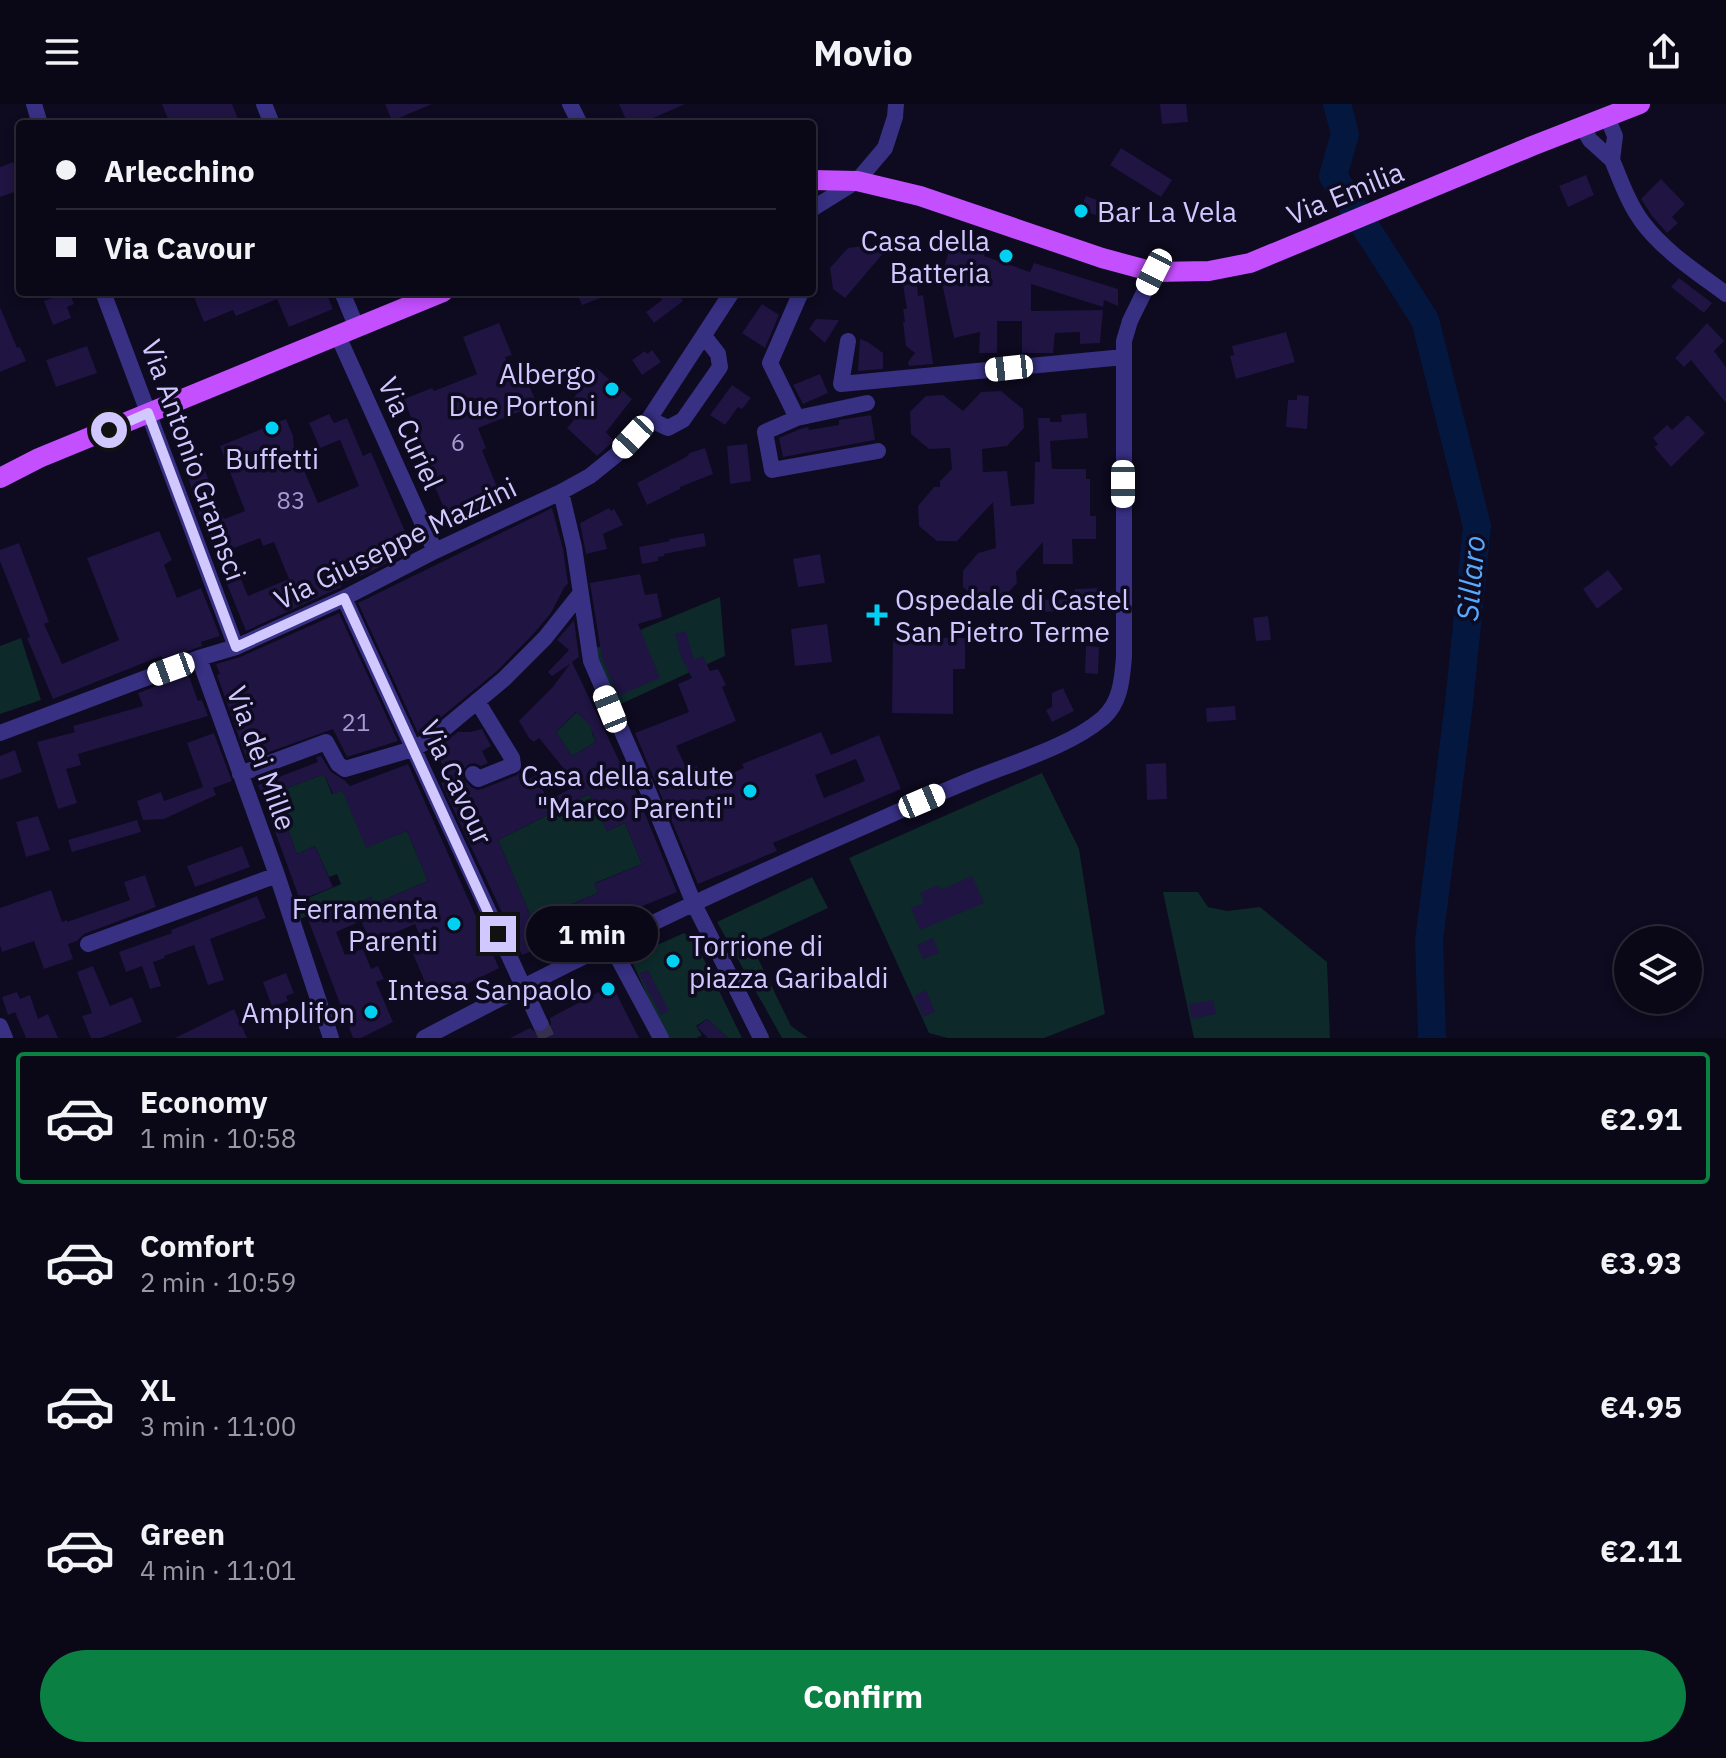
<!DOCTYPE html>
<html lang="en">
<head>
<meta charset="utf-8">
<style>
	:root { --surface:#0a0817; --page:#131120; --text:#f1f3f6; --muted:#999aa1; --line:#2a2936; --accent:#0b8043 }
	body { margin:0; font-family:"IBM Plex Sans",sans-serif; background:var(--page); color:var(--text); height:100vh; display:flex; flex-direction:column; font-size:30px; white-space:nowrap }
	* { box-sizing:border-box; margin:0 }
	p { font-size:26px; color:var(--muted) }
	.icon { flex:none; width:44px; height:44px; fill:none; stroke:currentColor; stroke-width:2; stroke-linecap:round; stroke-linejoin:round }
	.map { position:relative; height:934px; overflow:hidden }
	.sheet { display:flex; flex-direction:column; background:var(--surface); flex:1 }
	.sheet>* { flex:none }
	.guide { position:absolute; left:16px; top:16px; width:800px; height:176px; border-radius:8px; box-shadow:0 4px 12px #0003,0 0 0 2px var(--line); display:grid; align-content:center; height:176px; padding:0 40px; background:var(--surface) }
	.fabs { position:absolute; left:1614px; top:822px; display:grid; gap:16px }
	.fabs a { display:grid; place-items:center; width:88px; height:88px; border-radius:50%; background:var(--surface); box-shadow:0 4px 12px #0003,0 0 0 2px var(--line); font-size:40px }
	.end { position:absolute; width:36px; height:36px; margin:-18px; border:10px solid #d0c8ff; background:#111; box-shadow:0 0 0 4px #111 }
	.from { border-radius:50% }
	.bubble { position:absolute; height:56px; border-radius:28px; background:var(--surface); box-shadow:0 4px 12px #0003,0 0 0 2px var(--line); font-size:26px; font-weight:700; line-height:56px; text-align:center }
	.car { position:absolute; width:24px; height:48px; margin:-24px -12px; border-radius:10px; box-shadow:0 0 6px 2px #0007; background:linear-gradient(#fff 24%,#345 0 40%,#fff 0 76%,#345 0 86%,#fff 0) }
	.guide b { display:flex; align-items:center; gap:28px; height:76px; font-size:30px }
	.guide b+b { border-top:2px solid var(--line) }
	.guide i { width:20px; height:20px; background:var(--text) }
	ul { padding:14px 0 0; list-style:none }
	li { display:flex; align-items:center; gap:24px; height:132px; margin:0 16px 12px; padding:0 24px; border:4px solid transparent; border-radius:8px }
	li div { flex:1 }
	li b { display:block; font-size:30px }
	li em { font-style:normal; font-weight:700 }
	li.active { border-color:var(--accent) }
	li>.icon { width:72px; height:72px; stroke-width:1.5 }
	.button { display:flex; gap:16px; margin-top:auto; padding:16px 40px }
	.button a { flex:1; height:92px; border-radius:48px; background:var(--accent); color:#fff; font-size:32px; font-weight:700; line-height:92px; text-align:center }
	header { display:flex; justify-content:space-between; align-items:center; height:104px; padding:0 40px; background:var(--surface); font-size:36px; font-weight:700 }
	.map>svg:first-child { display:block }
</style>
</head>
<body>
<header><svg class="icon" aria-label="menu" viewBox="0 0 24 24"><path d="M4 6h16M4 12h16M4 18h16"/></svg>Movio<svg class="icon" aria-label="share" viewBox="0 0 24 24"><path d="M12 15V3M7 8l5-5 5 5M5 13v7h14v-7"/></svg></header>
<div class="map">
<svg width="1726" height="934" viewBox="0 0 1726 934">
	<rect width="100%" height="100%" fill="#0e0a1f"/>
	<path fill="#0d2929" d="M 720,493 L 725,552 L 610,605 L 589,547 Z
		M 21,534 L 41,596 L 0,610 L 0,542 Z
		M 577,608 L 597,626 L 592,629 L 596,638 L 572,652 L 556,628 Z
		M 1042,669 L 1079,745 L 1105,910 L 1044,934 L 948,934 L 929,929 L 849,754 Z
		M 324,670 L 332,690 L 342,686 L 379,738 L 407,727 L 428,777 L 374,800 L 371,793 L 352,802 L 331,802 L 300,815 L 294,800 L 341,780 L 337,770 L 329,773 L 315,742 L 297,750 L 274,689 Z
		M 589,690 L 607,727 L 625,719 L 642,760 L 595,779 L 598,789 L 541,813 L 535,822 L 498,736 Z
		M 812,773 L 828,804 L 751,840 L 791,922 L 808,934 L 782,934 L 717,818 Z
		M 1163,788 L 1198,788 L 1208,803 L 1227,807 L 1260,803 L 1327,858 L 1330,934 L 1194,934 Z
		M 684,829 L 694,835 L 742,934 L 728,934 L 707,915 L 696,922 L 702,931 L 697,934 L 666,934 L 630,853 Z"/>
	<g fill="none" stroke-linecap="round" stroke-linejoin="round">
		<path stroke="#04173e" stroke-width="28" d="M 1337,0 L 1345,30 L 1333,72 L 1425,216 L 1477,422 L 1459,599 L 1429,837 L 1432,934"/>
	</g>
	<path fill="#1f1442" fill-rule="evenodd" d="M 162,0 L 232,0 L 240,20 L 170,20 Z
		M 385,0 L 432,0 L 392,17 Z
		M 619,0 L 685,0 L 640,20 L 628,20 Z
		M 1160,0 L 1186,0 L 1188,18 L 1162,20 Z
		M 1121,44 L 1172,76 L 1161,93 L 1110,61 Z
		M 13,58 L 20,78 L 20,86 L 0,93 L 0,63 Z
		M 1586,71 L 1594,91 L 1568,103 L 1559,82 Z
		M 1661,75 L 1685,100 L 1672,113 L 1678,119 L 1667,129 L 1652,112 L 1641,95 Z
		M 1086,92 L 1103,98 L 1098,112 L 1080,105 Z
		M 952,135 L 986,144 L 984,152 L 1030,168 L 1034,159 L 1118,185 L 1118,202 L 1104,196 L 1103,203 L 1031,180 L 1031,207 L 1103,206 L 1100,239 L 1080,240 L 1080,228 L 1055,229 L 1053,249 L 1022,249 L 1022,217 L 997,217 L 997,249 L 979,249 L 980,228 L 954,234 L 941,175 Z
		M 893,138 L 845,194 L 833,185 L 830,164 L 848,144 Z
		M 1679,174 L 1712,199 L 1704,209 L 1671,183 Z
		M 917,179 L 918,192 L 923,191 L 933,260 L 909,262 L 908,258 L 915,249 L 906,242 L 903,218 L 905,218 L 903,205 L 907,205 L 903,181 Z
		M 69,188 L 74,200 L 67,203 L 71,214 L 53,221 L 44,197 Z
		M 192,188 L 326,188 L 333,205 L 289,223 L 277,195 L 236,212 L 233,206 L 204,218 Z
		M 576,188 L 614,188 L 614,189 L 582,201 Z
		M 656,188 L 677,188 L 683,197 L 654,219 L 646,208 L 662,196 Z
		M 762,200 L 779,211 L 765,244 L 742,229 Z
		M 0,203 L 17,244 L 20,243 L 26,257 L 0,268 Z
		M 816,215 L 839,216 L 825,239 L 809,225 Z
		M 499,219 L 512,251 L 505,253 L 517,282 L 528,278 L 537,301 L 478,324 L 486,344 L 482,346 L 503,398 L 459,416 L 457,411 L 448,414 L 423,354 L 426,353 L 404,295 L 432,284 L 434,287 L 477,270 L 463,233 Z
		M 1707,219 L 1724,237 L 1714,247 L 1726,263 L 1726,299 L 1691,256 L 1684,263 L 1675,254 Z
		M 1286,228 L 1295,258 L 1236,275 L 1230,252 L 1234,251 L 1232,242 Z
		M 860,235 L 868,238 L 883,249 L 883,265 L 858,267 Z
		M 87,242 L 97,269 L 56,283 L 46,256 Z
		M 652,246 L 661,258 L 642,271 L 632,256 L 645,247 L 647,250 Z
		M 596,264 L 632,295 L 606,328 L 614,337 L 597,352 L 567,324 L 574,316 L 564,307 Z
		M 820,270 L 828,289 L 803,300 L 793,281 Z
		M 732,281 L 751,294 L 742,305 L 738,303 L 725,321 L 710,311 Z
		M 1001,287 L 1023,305 L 1024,324 L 1007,342 L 982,345 L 983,368 L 1007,367 L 1011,402 L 1034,400 L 1035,358 L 1040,358 L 1038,314 L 1050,314 L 1050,318 L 1062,318 L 1061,311 L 1086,309 L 1088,334 L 1050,337 L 1052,365 L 1086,365 L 1086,375 L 1090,375 L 1090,412 L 1096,412 L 1096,435 L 1072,435 L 1073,460 L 1043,460 L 1043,438 L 1016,468 L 1017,479 L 998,500 L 984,501 L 963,483 L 963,467 L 978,449 L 996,444 L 993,398 L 957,437 L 937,437 L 919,422 L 918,402 L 934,383 L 940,383 L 940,377 L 952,365 L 950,344 L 929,345 L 911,330 L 910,308 L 926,292 L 943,291 L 963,307 L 981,288 Z
		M 1297,291 L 1309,292 L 1307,325 L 1286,323 L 1288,296 L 1297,296 Z
		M 329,310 L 334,319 L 347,314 L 363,352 L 371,348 L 413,446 L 370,468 L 340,480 L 342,483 L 339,484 L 246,527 L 201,416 L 187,369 L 177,343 L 193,336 L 224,415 L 245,407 L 220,342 L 286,315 L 293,332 L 294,343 L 318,399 L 359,382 L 340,336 L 320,344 L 309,319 ZM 260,434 L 263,442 L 274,438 L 289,475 L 248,492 L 229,446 Z
		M 871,311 L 875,336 L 783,353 L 779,334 L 800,325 L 808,323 L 809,326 L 839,321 L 839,316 Z
		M 1688,311 L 1705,329 L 1671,363 L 1654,343 L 1658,340 L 1653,334 L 1667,321 L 1672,326 Z
		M 747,340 L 751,377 L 730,380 L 727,342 Z
		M 705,344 L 713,370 L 680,383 L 680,385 L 647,401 L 637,379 L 686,353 L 690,349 Z
		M 552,404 L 563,445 L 568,480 L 565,482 L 551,509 L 536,527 L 497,567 L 427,625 L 418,629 L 358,499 Z
		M 609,404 L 611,407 L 614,405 L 623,421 L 603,430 L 607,445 L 586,450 L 580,419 Z
		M 159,427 L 172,456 L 164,461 L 177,494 L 201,484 L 220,532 L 201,538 L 202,542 L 163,556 L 161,552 L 53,595 L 27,534 L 30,533 L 0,457 L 0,446 L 19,439 L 49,518 L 44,520 L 62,560 L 119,536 L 87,454 Z
		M 704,429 L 706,442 L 664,450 L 664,452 L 658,453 L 658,457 L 642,460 L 639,443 L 670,437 L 669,435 Z
		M 820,450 L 825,479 L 798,483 L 793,455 Z
		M 1608,466 L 1623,485 L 1597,505 L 1583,485 Z
		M 640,470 L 645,491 L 657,489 L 662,513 L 638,520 L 660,574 L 618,592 L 602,554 L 590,479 Z
		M 1098,484 L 1099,506 L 1037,508 L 1037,496 L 1075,495 L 1075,485 Z
		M 339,509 L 398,637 L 347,653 L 333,625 L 247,656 L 217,571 L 220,570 L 216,560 L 240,553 Z
		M 1268,512 L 1271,536 L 1256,537 L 1253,514 Z
		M 574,516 L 579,553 L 572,558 L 624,667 L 627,666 L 677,788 L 522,851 L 441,679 L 449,675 L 435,646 L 458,628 L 470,628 L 482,625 L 491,642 L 482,647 L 488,659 L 481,662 L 475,659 L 469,660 L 463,666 L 463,674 L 471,683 L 477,686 L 482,685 L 517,671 L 523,664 L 529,675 L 536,671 L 548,697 L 577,681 L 539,634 L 534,638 L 529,634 L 519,617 L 552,584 L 570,560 L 552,572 L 548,568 L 569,546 L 557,536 ZM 576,608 L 589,620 L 596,638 L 572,652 L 556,628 ZM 589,690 L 607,727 L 625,719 L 642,760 L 594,780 L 598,789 L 533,817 L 498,736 Z
		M 827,520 L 832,558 L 795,562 L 791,525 Z
		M 686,527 L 694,556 L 703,552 L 710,567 L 718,565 L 726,581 L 722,583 L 736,617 L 676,642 L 687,666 L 697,662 L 705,681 L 744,664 L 742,660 L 821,628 L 831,651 L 879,631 L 901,685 L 773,739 L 777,747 L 698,780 L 635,629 L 689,608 L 678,580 L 692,574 L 681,553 L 675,530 ZM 856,655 L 865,677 L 824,694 L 815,671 Z
		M 893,533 L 965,534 L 965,565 L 953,565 L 953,610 L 892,609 Z
		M 1086,542 L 1099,543 L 1098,570 L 1085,569 Z
		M 188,570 L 198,597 L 202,596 L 208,612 L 78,650 L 81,661 L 66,665 L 77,699 L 58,705 L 37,638 L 75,628 L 73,622 L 143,602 L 138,589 Z
		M 1063,584 L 1074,607 L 1052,618 L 1046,606 L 1052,603 L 1052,589 Z
		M 1235,602 L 1236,616 L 1207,618 L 1206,604 Z
		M 214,629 L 232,677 L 213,684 L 216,691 L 164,715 L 143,716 L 137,697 L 161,688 L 164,697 L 203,683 L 187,639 Z
		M 15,646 L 22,668 L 0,676 L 0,652 Z
		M 321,652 L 331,668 L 344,676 L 350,682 L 408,660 L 499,864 L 433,897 L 413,850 L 425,845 L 415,820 L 371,839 L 361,817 L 336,828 L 345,851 L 363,845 L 371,865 L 378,862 L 384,875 L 376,878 L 393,918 L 361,934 L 353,934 L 303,802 L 352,802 L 371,793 L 374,800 L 428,777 L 407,727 L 366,744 L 342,686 L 333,690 L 324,670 L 274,689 L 297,750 L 315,742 L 333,783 L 300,796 L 258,681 L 318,658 L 316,653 Z
		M 1166,659 L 1167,695 L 1147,696 L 1146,660 Z
		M 38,712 L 50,746 L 26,753 L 16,718 Z
		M 137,716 L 141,728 L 72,748 L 68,736 Z
		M 242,742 L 250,763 L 195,783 L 187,762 Z
		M 145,771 L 156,803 L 84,830 L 77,837 L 68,840 L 73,855 L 44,865 L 34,837 L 2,848 L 0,841 L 0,804 L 51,786 L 62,818 L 67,816 L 67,818 L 130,796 L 124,778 Z
		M 972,772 L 984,799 L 920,826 L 911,804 L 924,799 L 920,789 L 939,781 L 941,786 Z
		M 257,792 L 266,814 L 210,835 L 224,876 L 208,881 L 194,841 L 164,852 L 165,854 L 153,858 L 161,882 L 150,885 L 142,862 L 126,868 L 119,848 L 172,829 L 171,826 Z
		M 933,834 L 939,849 L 923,855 L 917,841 Z
		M 93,862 L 110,902 L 132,893 L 142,918 L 101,934 L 91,934 L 82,912 L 92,909 L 77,868 Z
		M 648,866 L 669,907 L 661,911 L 639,870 Z
		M 286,869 L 294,889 L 286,892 L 288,897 L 272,903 L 263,878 Z
		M 612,881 L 639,934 L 510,934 L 530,924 L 538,930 L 545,929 L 551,921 L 550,914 Z
		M 926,886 L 935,908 L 923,913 L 914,892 Z
		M 17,888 L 20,895 L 30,891 L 38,915 L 48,910 L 58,934 L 26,934 L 15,908 L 8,911 L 2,893 Z
		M 1213,896 L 1216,910 L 1192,915 L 1189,900 Z
		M 234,905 L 247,934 L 175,934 Z
		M 707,915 L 728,934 L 708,934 L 697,923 Z"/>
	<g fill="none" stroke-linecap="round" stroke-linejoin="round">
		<path stroke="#35304c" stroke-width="16" stroke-dasharray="16 8" stroke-linecap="butt" d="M 540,919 L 547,934"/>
		<path stroke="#373083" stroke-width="16" d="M 34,0 L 40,20
			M 264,0 L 272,20
			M 570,0 L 580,20
			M 1582,22 L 1590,36 L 1612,56 L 1615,32 L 1607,13
			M 1612,56 C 1621,77 1629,101 1643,119 C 1665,148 1698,169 1726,190
			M 812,105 L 857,77 L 885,44 L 895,13 L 896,0
			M 103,188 L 236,543
			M 342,188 L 357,224
			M 801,188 L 770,259 L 797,314 L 765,328 L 772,366 L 878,347
			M 338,232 L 435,447
			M 848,237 L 841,280 L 1124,253
			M 797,314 L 867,299
			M 649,315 L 668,324 L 683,316 L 720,263 L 718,250 L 704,232
			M 561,388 L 574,443 L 591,557 L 649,689 L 694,800 L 761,934
			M 344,494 L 540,919
			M 199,554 L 277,771 L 331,934
			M 0,629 L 199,554 L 236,543 L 344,494 L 435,447 L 561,388 L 590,372 L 616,351 L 649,315 L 732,188
			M 240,670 L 326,638 L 338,660 L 345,665 L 413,645 L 433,634 L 504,575 L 545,534 L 580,490
			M 473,670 L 478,675 L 513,661 L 512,654 L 477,597
			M 88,840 L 277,771
			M 611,841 L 661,934
			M 0,922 L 5,934
			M 424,934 C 567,859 713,788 861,724 C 900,707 938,689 978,673 C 1018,657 1070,642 1103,614 C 1121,598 1122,575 1124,553 L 1124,237 L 1130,217 L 1154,168"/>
		<path stroke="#c44fff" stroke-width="20" d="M 812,76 L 857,77 L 920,92 L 1102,154 L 1154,168 L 1209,167 L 1250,159 L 1532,42 L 1640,0
			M 0,374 L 39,354 L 443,188"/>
	</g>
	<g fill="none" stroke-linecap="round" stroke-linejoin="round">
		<path stroke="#d0c8ff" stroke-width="10" d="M 109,326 L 148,309 L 236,543 L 344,494 L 498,830"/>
	</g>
	<g fill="#00d1f3" stroke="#0e0a1f" stroke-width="3">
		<circle cx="1081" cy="107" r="8"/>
		<circle cx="1006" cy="152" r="8"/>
		<circle cx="612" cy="285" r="8"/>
		<circle cx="272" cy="324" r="8"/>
		<path d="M873 499h8v8h8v8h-8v8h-8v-8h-8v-8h8z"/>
		<circle cx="750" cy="687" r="8"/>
		<circle cx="454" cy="820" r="8"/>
		<circle cx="673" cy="857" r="8"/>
		<circle cx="608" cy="885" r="8"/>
		<circle cx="371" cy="908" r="8"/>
	</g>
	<g text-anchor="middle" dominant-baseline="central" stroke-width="7" stroke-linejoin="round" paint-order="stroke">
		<g font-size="24" fill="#a49bd0">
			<text x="458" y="338">6</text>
			<text x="291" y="396">83</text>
			<text x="356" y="618">21</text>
		</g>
		<g font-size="28" fill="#d0c8ff" stroke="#0e0a1f">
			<text transform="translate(1345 89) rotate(-22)">Via Emilia</text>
			<text transform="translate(411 329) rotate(66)">Via Curiel</text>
			<text transform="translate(194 356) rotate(70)">Via Antonio Gramsci</text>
			<text transform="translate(395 439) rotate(-26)">Via Giuseppe Mazzini</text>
			<text transform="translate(262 654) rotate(70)">Via dei Mille</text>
			<text transform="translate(457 678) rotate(65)">Via Cavour</text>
		</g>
		<g font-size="28" fill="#d0c8ff" stroke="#0e0a1f" text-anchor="end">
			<text x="1097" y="107" text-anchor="start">Bar La Vela</text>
			<text x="990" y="136">Casa della<tspan x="990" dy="32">Batteria</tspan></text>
			<text x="596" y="269">Albergo<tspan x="596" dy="32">Due Portoni</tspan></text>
			<text x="272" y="354" text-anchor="middle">Buffetti</text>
			<text x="895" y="495" text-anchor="start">Ospedale di Castel<tspan x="895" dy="32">San Pietro Terme</tspan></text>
			<text x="734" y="671">Casa della salute<tspan x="734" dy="32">"Marco Parenti"</tspan></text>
			<text x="438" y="804">Ferramenta<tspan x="438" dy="32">Parenti</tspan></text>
			<text x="689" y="841" text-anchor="start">Torrione di<tspan x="689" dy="32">piazza Garibaldi</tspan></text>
			<text x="592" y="885">Intesa Sanpaolo</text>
			<text x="355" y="908">Amplifon</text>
		</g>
		<g font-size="30" font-style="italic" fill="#56aaff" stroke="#0e0a1f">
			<text transform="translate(1470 474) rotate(-85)">Sillaro</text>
		</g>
	</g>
</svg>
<div class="fabs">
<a><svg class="icon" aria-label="layers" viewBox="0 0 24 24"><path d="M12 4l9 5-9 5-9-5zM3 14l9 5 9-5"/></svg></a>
</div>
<i class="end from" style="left:109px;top:326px"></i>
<i class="end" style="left:498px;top:830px"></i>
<div class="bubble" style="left:526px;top:802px;width:132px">1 min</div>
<i class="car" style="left:1154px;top:168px;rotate:207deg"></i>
<i class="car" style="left:1009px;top:264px;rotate:264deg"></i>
<i class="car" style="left:633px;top:333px;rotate:223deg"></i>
<i class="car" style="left:1123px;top:380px;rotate:180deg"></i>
<i class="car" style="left:171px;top:565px;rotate:250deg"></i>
<i class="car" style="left:610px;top:605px;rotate:338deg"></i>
<i class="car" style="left:922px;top:697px;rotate:67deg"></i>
<div class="guide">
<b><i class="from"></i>Arlecchino</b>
<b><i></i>Via Cavour</b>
</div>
</div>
<section class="sheet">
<ul>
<li class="active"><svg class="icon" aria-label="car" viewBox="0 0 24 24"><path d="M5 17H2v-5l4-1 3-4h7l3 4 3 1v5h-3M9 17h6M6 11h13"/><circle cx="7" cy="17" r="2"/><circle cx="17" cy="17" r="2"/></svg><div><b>Economy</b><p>1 min · 10:58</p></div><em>€2.91</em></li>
<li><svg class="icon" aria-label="car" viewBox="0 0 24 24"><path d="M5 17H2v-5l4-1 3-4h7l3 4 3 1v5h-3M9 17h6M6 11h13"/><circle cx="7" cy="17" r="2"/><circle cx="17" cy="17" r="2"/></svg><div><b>Comfort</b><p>2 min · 10:59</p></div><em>€3.93</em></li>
<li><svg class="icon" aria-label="car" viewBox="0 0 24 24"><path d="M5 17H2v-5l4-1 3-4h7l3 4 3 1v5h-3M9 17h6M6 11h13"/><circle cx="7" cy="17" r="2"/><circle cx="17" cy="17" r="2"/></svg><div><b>XL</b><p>3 min · 11:00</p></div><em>€4.95</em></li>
<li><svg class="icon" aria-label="car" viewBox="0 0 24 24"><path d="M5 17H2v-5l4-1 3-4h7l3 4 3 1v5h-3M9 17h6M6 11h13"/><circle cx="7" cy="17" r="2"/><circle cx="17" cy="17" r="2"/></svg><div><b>Green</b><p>4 min · 11:01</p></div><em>€2.11</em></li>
</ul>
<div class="button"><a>Confirm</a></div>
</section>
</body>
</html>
